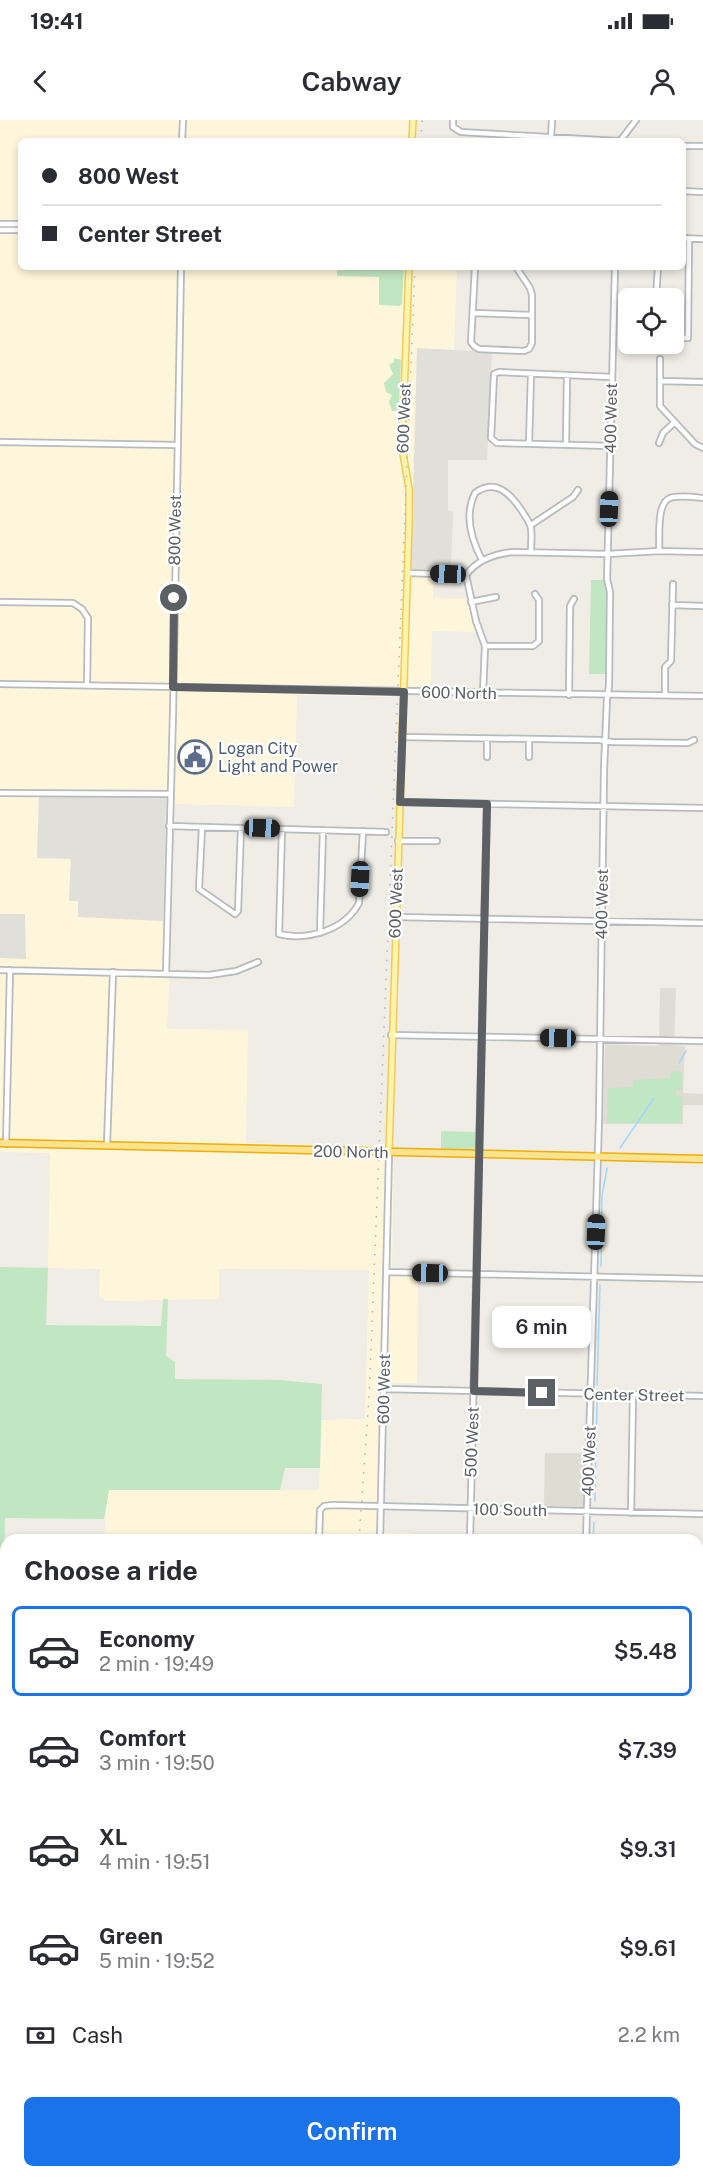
<!DOCTYPE html>
<html lang="en">
<head>
<meta charset="utf-8">
<style>
	:root { --surface:#fff; --page:#f2f2f3; --text:#2b2b33; --muted:#7c7c81; --line:#e1e1e2; --accent:#1a73e8 }
	body { margin:0; font-family:"Public Sans",sans-serif; background:var(--page); color:var(--text); height:100vh; display:flex; flex-direction:column; font-size:22px; white-space:nowrap }
	* { box-sizing:border-box; margin:0 }
	p { font-size:20px; color:var(--muted) }
	.icon { flex:none; width:33px; height:33px; fill:none; stroke:currentColor; stroke-width:2; stroke-linecap:round; stroke-linejoin:round }
	.map { position:relative; flex:1; overflow:hidden }
	.panel { position:absolute; left:0px; top:1414px; width:704px; height:644px; display:flex; flex-direction:column; background:var(--surface); border-radius:18px 18px 0 0; box-shadow:0 3px 9px #0003 }
	.panel>* { flex:none }
	.hud { position:absolute; left:18px; top:18px; width:668px; height:132px; border-radius:9px; box-shadow:0 3px 9px #0003; display:grid; align-content:center; height:132px; padding:0 24px; background:var(--surface) }
	.buttons { position:absolute; left:618px; top:168px; display:grid; gap:12px }
	.buttons a { display:grid; place-items:center; width:66px; height:66px; border-radius:9px; background:var(--surface); box-shadow:0 3px 9px #0003; font-size:30px }
	.end { position:absolute; width:27px; height:27px; margin:-14px; border:8px solid #5c6065; background:#fff; box-shadow:0 0 0 3px #fff }
	.from { border-radius:50% }
	.bubble { position:absolute; height:42px; border-radius:9px; background:var(--surface); box-shadow:0 3px 9px #0003; font-size:20px; font-weight:600; line-height:42px; text-align:center }
	.car { position:absolute; width:18px; height:36px; margin:-18px -9px; border-radius:8px; box-shadow:0 0 4px 2px #0007; background:linear-gradient(#222 24%,#8ab4d8 0 40%,#222 0 76%,#8ab4d8 0 86%,#222 0) }
	.hud b { display:flex; align-items:center; gap:21px; height:57px; font-size:22px }
	.hud b+b { border-top:2px solid var(--line) }
	.hud i { width:15px; height:15px; background:var(--text) }
	ul { padding:0; list-style:none }
	li { display:flex; align-items:center; gap:18px; height:90px; margin:0 12px 9px; padding:0 12px; border:3px solid transparent; border-radius:9px }
	li div { flex:1 }
	li b { display:block; font-size:22px }
	li em { font-style:normal; font-weight:600 }
	li.current { border-color:var(--accent) }
	li>.icon { width:54px; height:54px; stroke-width:1.5 }
	h2 { padding:0 24px; font-size:27px; line-height:72px }
	.pay { display:flex; align-items:center; gap:15px; height:66px; padding:0 24px; font-size:22px }
	.pay p { margin-inline-start:auto }
	.primary-button { display:flex; gap:12px; margin-top:auto; padding:12px 24px }
	.primary-button a { flex:1; height:69px; border-radius:9px; background:var(--accent); color:#fff; font-size:24px; font-weight:600; line-height:69px; text-align:center }
	.status { display:flex; justify-content:space-between; align-items:center; height:42px; padding:0 30px; background:var(--surface); direction:ltr }
	.status svg { height:16px; fill:currentColor }
	header { display:flex; justify-content:space-between; align-items:center; height:78px; padding:0 24px; background:var(--surface); font-size:27px; font-weight:600 }
	.map>svg:first-child { display:block }
</style>
</head>
<body>
<div class="status"><b>19:41</b><svg viewBox="0 0 49 12"><path d="M0 12V9h3v3zM5 12V6h3v6zM10 12V3h3v9zM15 12V0h3v12zM26 1h20v11H26zM47 4h2v5h-2z"/></svg></div>
<header><svg class="icon" aria-label="back" viewBox="0 0 24 24"><path d="M15 5l-7 7 7 7"/></svg>Cabway<svg class="icon" aria-label="person" viewBox="0 0 24 24"><circle cx="12" cy="8" r="4"/><path d="M4 21q1-7 8-7t8 7"/></svg></header>
<div class="map">
<svg width="703" height="2057" viewBox="0 0 703 2057">
	<rect width="100%" height="100%" fill="#efede5"/>
	<path fill="#fef6db" d="M 0,0 L 417,0 L 417,21 L 21,21 L 21,147 L 457,147 L 454,230 L 417,229 L 412,449 L 433,449 L 433,478 L 468,479 L 476,512 L 432,511 L 431,569 L 407,569 L 390,577 L 297,575 L 294,687 L 176,684 L 166,676 L 39,676 L 37,738 L 71,739 L 69,781 L 79,781 L 78,797 L 172,800 L 167,909 L 248,910 L 246,1023 L 376,1026 L 394,1022 L 392,1149 L 418,1150 L 417,1263 L 388,1263 L 383,1412 L 411,1413 L 411,1420 L 104,1420 L 108,1370 L 319,1370 L 322,1300 L 365,1299 L 369,1150 L 219,1149 L 219,1179 L 105,1181 L 99,1176 L 100,1149 L 48,1148 L 50,1033 L 0,1032 Z"/>
	<path fill="#e0dfd9" d="M 417,228 L 492,232 L 487,340 L 448,340 L 448,391 L 453,392 L 451,450 L 411,449 Z
		M 39,675 L 166,676 L 163,801 L 78,797 L 78,781 L 69,781 L 71,739 L 37,738 Z
		M 0,794 L 25,794 L 26,839 L 0,838 Z"/>
	<path fill="#dfdcd3" d="M 660,868 L 676,868 L 674,925 L 685,926 L 683,973 L 703,974 L 703,985 L 683,985 L 683,1004 L 603,1004 L 605,924 L 659,926 Z
		M 545,1333 L 585,1333 L 585,1387 L 544,1386 Z
		M 0,1946 L 6,1946 L 6,2034 L 0,2034 Z"/>
	<path fill="#c1e6c2" d="M 337,147 L 404,147 L 402,184 L 400,186 L 379,185 L 379,157 L 337,156 Z
		M 394,238 L 401,240 L 399,291 L 392,291 L 389,282 L 392,275 L 386,272 L 384,263 L 393,254 L 389,245 L 394,242 Z
		M 591,460 L 606,460 L 607,554 L 589,554 Z
		M 671,951 L 682,952 L 682,970 L 676,970 L 676,975 L 682,976 L 682,1003 L 607,1003 L 608,968 L 633,967 L 633,960 L 670,958 Z
		M 441,1011 L 476,1012 L 476,1029 L 441,1029 Z
		M 0,1147 L 48,1148 L 46,1205 L 161,1206 L 163,1179 L 168,1179 L 166,1236 L 175,1242 L 175,1259 L 279,1260 L 322,1264 L 320,1348 L 285,1348 L 280,1370 L 109,1370 L 104,1399 L 5,1398 L 3,1482 L 0,1482 Z
		M 322,2052 L 418,2052 L 423,2057 L 323,2057 Z
		M 430,2052 L 684,2052 L 684,2056 L 576,2053 L 575,2056 L 436,2056 Z"/>
	<g fill="none" stroke-linecap="round" stroke-linejoin="round">
		<path stroke="#a5d5fe" stroke-width="1.5" d="M 679,943 L 686,931
			M 620,1028 L 654,978
			M 601,1146 L 602,1076 L 607,1048
			M 597,1265 L 600,1165
			M 595,1381 L 597,1282
			M 593,1420 L 594,1402
			M 204,2057 L 209,2057
			M 241,2057 L 245,2056 L 243,2052"/>
		<g stroke="#b7babe" stroke-width="8">
			<path id="minor" d="M 453,0 L 453,7 L 461,12 L 618,21
				M 551,18 L 552,0
				M 182,21 L 183,0
				M 620,21 L 636,0
				M 682,26 L 703,26
				M 682,71 L 703,72
				M 0,104 L 21,104
				M 0,110 L 21,110
				M 682,118 L 703,119
				M 475,147 L 471,222 L 474,226 L 479,229 L 524,231 L 529,229 L 532,223 L 532,175 L 530,168 L 516,147
				M 656,178 L 658,147
				M 473,193 L 532,195
				M 674,218 L 688,218 L 689,119
				M 660,239 L 660,286 L 695,324 L 703,328
				M 660,261 L 703,262
				M 0,322 L 176,325
				M 659,323 L 663,313 L 675,302
				M 529,324 L 531,254
				M 566,325 L 567,255
				M 611,326 L 497,323 L 491,318 L 494,254 L 499,252 L 612,257
				M 531,405 L 573,377 L 578,370
				M 659,431 C 660,418 656,383 670,378 C 679,375 693,377 703,378
				M 482,440 C 472,421 464,395 475,373 C 495,358 510,373 522,391 C 525,396 530,402 531,408 C 532,415 531,424 531,432
				M 408,453 L 466,455 C 477,440 494,434 513,432 L 608,434 L 659,431 L 703,432
				M 466,455 L 476,501 L 485,526 L 483,573
				M 0,482 L 73,483 L 82,489 L 88,498 L 87,565
				M 471,482 L 496,477
				M 672,485 L 703,486
				M 485,526 L 533,526 L 539,521 L 539,480 L 535,474
				M 0,564 L 703,576
				M 569,575 L 570,486 L 574,479
				M 665,575 L 665,547 L 671,541 L 673,464
				M 402,617 L 599,620 L 612,622 L 688,623 L 694,620
				M 487,637 L 487,619
				M 529,637 L 529,619
				M 0,673 L 171,674
				M 400,682 L 703,688
				M 169,706 L 386,712
				M 202,707 L 199,769 L 235,794 L 238,791 L 241,708
				M 282,709 L 279,814 C 307,821 345,810 359,783 L 363,711
				M 398,721 L 437,721
				M 396,797 L 703,803
				M 320,813 L 323,710
				M 0,850 L 209,855 L 236,851 L 258,842
				M 166,854 L 173,593 L 181,147
				M 391,915 L 703,921
				M 6,1024 L 10,850
				M 107,1025 L 113,852
				M 387,1152 L 703,1159
				M 384,1269 L 703,1276
				M 631,1393 L 633,1275
				M 319,1420 L 320,1390 L 324,1386 L 333,1385 L 703,1394
				M 380,1420 L 389,1033
				M 470,1420 L 487,684
				M 586,1420 L 599,998 L 604,650 L 607,578 L 609,566 L 610,472 L 607,459 L 615,147
				M 0,1489 L 6,1489
				M 698,1511 L 703,1511
				M 0,1578 L 6,1578
				M 0,1621 L 6,1622
				M 0,1690 L 6,1690
				M 698,1728 L 703,1543
				M 0,1729 L 6,1729
				M 698,1731 L 703,1731
				M 0,1765 L 6,1766
				M 698,1851 L 703,1851
				M 0,1871 L 6,1873
				M 698,1903 L 703,1903
				M 0,1942 L 6,1942
				M 698,1951 L 703,1952
				M 230,2052 L 232,2057
				M 424,2052 L 431,2057
				M 0,2056 L 25,2057"/>
		</g>
		<g stroke="#f0ca5c" stroke-width="8">
			<path id="major" d="M 412,21 L 413,0
				M 389,1033 L 409,403 L 409,369 L 402,327 L 409,147"/>
		</g>
		<g stroke="#f2ac02" stroke-width="9">
			<path id="highway" d="M 0,1023 L 703,1039"/>
		</g>
		<use href="#minor" stroke="#fff" stroke-width="4.5"/>
		<use href="#major" stroke="#fef3aa" stroke-width="5"/>
		<use href="#highway" stroke="#fce38f" stroke-width="6"/>
		<path stroke="#b5b6b6" stroke-width="1.5" stroke-dasharray="1.5 8" stroke-linecap="butt" d="M 421,21 L 422,0
			M 359,1420 L 369,1278 L 415,147
			M 319,2052 L 319,2057"/>
	</g>
	<g fill="none" stroke-linecap="round" stroke-linejoin="round">
		<path stroke="#5c6065" stroke-width="8" d="M 174,478 L 173,567 L 404,572 L 400,682 L 487,684 L 474,1271 L 542,1273"/>
	</g>
	<defs>
		<g id="civic-ring" transform="scale(1.725)"><circle r="9.5" fill="#fff" stroke="#5c6f8a" stroke-width="1.5"/><path d="M-.6-6.5H3V-4.5H.6V-3L4-1V1h2V6H-6V1h2V-1L-.6-3ZM-1.2 2.5V6h2.4V2.5Z" fill="#5c6f8a"/></g>
	</defs>
	<g fill-rule="evenodd">
		<use href="#civic-ring" x="195" y="637"/>
	</g>
	<g text-anchor="middle" dominant-baseline="central" stroke-width="4.5" stroke-linejoin="round" paint-order="stroke">
		<g font-size="16" fill="#5c6065" stroke="#fff">
			<text transform="translate(404 298) rotate(-88)">600 West</text>
			<text transform="translate(611 298) rotate(-89)">400 West</text>
			<text transform="translate(175 410) rotate(-89)">800 West</text>
			<text transform="translate(459 573) rotate(1)">600 North</text>
			<text transform="translate(396 783) rotate(-88)">600 West</text>
			<text transform="translate(602 784) rotate(-89)">400 West</text>
			<text transform="translate(351 1032) rotate(1)">200 North</text>
			<text transform="translate(384 1269) rotate(-89)">600 West</text>
			<text transform="translate(634 1275) rotate(1)">Center Street</text>
			<text transform="translate(472 1322) rotate(-88)">500 West</text>
			<text transform="translate(589 1341) rotate(-88)">400 West</text>
			<text transform="translate(510 1390) rotate(1)">100 South</text>
		</g>
		<g font-size="16" fill="#4e5e75" stroke="#fff" text-anchor="start">
			<text x="218" y="628">Logan City<tspan x="218" dy="18">Light and Power</tspan></text>
		</g>
	</g>
</svg>
<div class="buttons">
<a><svg class="icon" aria-label="locate" viewBox="0 0 24 24"><circle cx="12" cy="12" r="6"/><path d="M12 2v4M12 18v4M2 12h4M18 12h4"/></svg></a>
</div>
<i class="end from" style="left:174px;top:478px"></i>
<i class="end" style="left:542px;top:1273px"></i>
<div class="bubble" style="left:492px;top:1186px;width:99px">6 min</div>
<i class="car" style="left:609px;top:389px;rotate:2deg"></i>
<i class="car" style="left:448px;top:454px;rotate:272deg"></i>
<i class="car" style="left:262px;top:708px;rotate:92deg"></i>
<i class="car" style="left:360px;top:759px;rotate:183deg"></i>
<i class="car" style="left:558px;top:918px;rotate:271deg"></i>
<i class="car" style="left:596px;top:1112px;rotate:2deg"></i>
<i class="car" style="left:430px;top:1153px;rotate:271deg"></i>
<div class="hud">
<b><i class="from"></i>800 West</b>
<b><i></i>Center Street</b>
</div>
<section class="panel">
<h2>Choose a ride</h2>
<ul>
<li class="current"><svg class="icon" aria-label="car" viewBox="0 0 24 24"><path d="M5 17H2v-5l4-1 3-4h7l3 4 3 1v5h-3M9 17h6M6 11h13"/><circle cx="7" cy="17" r="2"/><circle cx="17" cy="17" r="2"/></svg><div><b>Economy</b><p>2 min · 19:49</p></div><em>$5.48</em></li>
<li><svg class="icon" aria-label="car" viewBox="0 0 24 24"><path d="M5 17H2v-5l4-1 3-4h7l3 4 3 1v5h-3M9 17h6M6 11h13"/><circle cx="7" cy="17" r="2"/><circle cx="17" cy="17" r="2"/></svg><div><b>Comfort</b><p>3 min · 19:50</p></div><em>$7.39</em></li>
<li><svg class="icon" aria-label="car" viewBox="0 0 24 24"><path d="M5 17H2v-5l4-1 3-4h7l3 4 3 1v5h-3M9 17h6M6 11h13"/><circle cx="7" cy="17" r="2"/><circle cx="17" cy="17" r="2"/></svg><div><b>XL</b><p>4 min · 19:51</p></div><em>$9.31</em></li>
<li><svg class="icon" aria-label="car" viewBox="0 0 24 24"><path d="M5 17H2v-5l4-1 3-4h7l3 4 3 1v5h-3M9 17h6M6 11h13"/><circle cx="7" cy="17" r="2"/><circle cx="17" cy="17" r="2"/></svg><div><b>Green</b><p>5 min · 19:52</p></div><em>$9.61</em></li>
</ul>
<div class="pay"><svg class="icon" aria-label="cash" viewBox="0 0 24 24"><path d="M3 7h18v10H3z"/><circle cx="12" cy="12" r="2"/></svg>Cash<p>2.2 km</p></div>
<div class="primary-button"><a>Confirm</a></div>
</section>
</div>
</body>
</html>
